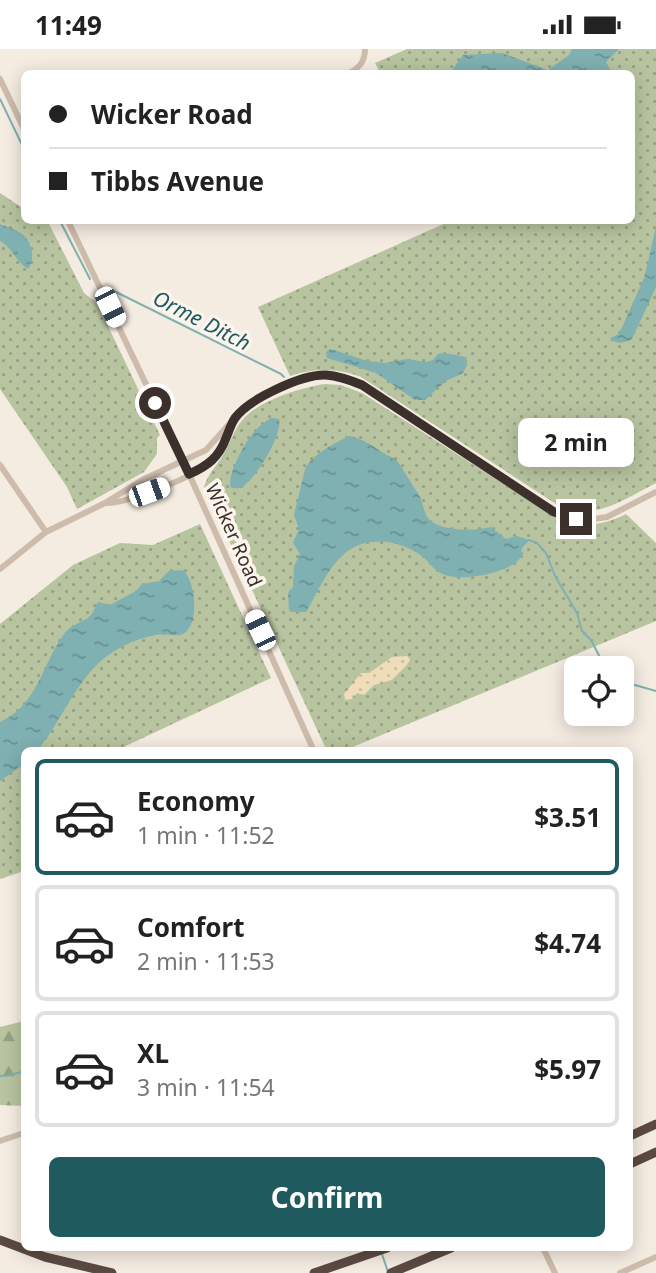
<!DOCTYPE html>
<html lang="en">
<head>
<meta charset="utf-8">
<style>
	:root { --surface:#fff; --page:#f6f6f6; --text:#222; --muted:#767676; --line:#e0e0e0; --accent:#1f5a5e }
	body { margin:0; font-family:"Noto Sans",sans-serif; background:var(--page); color:var(--text); height:100vh; display:flex; flex-direction:column; font-size:26px; white-space:nowrap }
	* { box-sizing:border-box; margin:0 }
	p { font-size:23px; color:var(--muted) }
	.icon { flex:none; width:38px; height:38px; fill:none; stroke:currentColor; stroke-width:2; stroke-linecap:round; stroke-linejoin:round }
	.map { position:relative; flex:1; overflow:hidden }
	.side { position:absolute; left:21px; top:698px; width:612px; height:504px; display:flex; flex-direction:column; background:var(--surface); border-radius:10px; box-shadow:0 4px 18px #0003 }
	.side>* { flex:none }
	.banner { position:absolute; left:21px; top:21px; width:614px; height:154px; border-radius:10px; box-shadow:0 4px 18px #0003; display:grid; align-content:center; height:154px; padding:0 28px; background:var(--surface) }
	.buttons { position:absolute; left:564px; top:607px; display:grid; gap:14px }
	.buttons a { display:grid; place-items:center; width:70px; height:70px; border-radius:10px; background:var(--surface); box-shadow:0 4px 18px #0003; font-size:35px }
	.end { position:absolute; width:32px; height:32px; margin:-16px; border:9px solid #3b302b; background:#fff; box-shadow:0 0 0 4px #fff }
	.from { border-radius:50% }
	.bubble { position:absolute; height:49px; border-radius:10px; background:var(--surface); box-shadow:0 4px 18px #0003; font-size:23px; font-weight:700; line-height:49px; text-align:center }
	.car { position:absolute; width:21px; height:42px; margin:-21px -10px; border-radius:9px; box-shadow:0 0 5px 2px #0007; background:linear-gradient(#fff 24%,#345 0 40%,#fff 0 76%,#345 0 86%,#fff 0) }
	.banner b { display:flex; align-items:center; gap:24px; height:66px; font-size:26px }
	.banner b+b { border-top:2px solid var(--line) }
	.banner i { width:18px; height:18px; background:var(--text) }
	ul { padding:12px 0 0; list-style:none }
	li { display:flex; align-items:center; gap:21px; height:116px; margin:0 14px 10px; padding:0 14px; border:4px solid var(--line); border-radius:10px }
	li div { flex:1 }
	li b { display:block; font-size:26px }
	li em { font-style:normal; font-weight:700 }
	li.selected { border-color:var(--accent) }
	li>.icon { width:63px; height:63px; stroke-width:1.5 }
	.action { display:flex; gap:14px; margin-top:auto; padding:14px 28px }
	.action a { flex:1; height:80px; border-radius:10px; background:var(--accent); color:#fff; font-size:28px; font-weight:700; line-height:80px; text-align:center }
	.status { display:flex; justify-content:space-between; align-items:center; height:49px; padding:0 35px; background:var(--surface); direction:ltr }
	.status svg { height:19px; fill:currentColor }
	.map>svg:first-child { display:block }
</style>
</head>
<body>
<div class="status"><b>11:49</b><svg viewBox="0 0 49 12"><path d="M0 12V9h3v3zM5 12V6h3v6zM10 12V3h3v9zM15 12V0h3v12zM26 1h20v11H26zM47 4h2v5h-2z"/></svg></div>
<div class="map">
<svg width="656" height="1224" viewBox="0 0 656 1224">
	<defs>
		<pattern id="green-dots" width="8" height="8" patternUnits="userSpaceOnUse" patternTransform="scale(1.75)"><rect width="8" height="8" fill="#b8c4a0"/><path d="M2 2h.1M6 6h.1" fill="none" stroke="#97a083" stroke-width="1.8" stroke-linecap="round"/></pattern>
		<pattern id="forest-firs" width="22" height="20" patternUnits="userSpaceOnUse" patternTransform="scale(1.75)"><rect width="22" height="20" fill="#b8c4a0"/><path d="M5 1l3.5 6h-7zM16 11l3.5 6h-7z" fill="#97a083"/></pattern>
		<pattern id="sand-dots" width="8" height="8" patternUnits="userSpaceOnUse" patternTransform="scale(1.75)"><rect width="8" height="8" fill="#efdcb8"/><path d="M2 2h.1M6 6h.1" fill="none" stroke="#cebd9e" stroke-width="1.8" stroke-linecap="round"/></pattern>
		<pattern id="water-ripples" width="26" height="14" patternUnits="userSpaceOnUse" patternTransform="scale(1.75)"><rect width="26" height="14" fill="#7fb0b2"/><path d="M2 4q2-2 4 0t4 0M15 11q2-2 4 0t4 0" fill="none" stroke="#699091"/></pattern>
	</defs>
	<rect width="100%" height="100%" fill="#f4ebe1"/>
	<path fill="url(#green-dots)" d="M 407,0 L 656,0 L 656,434 C 622,451 599,471 559,457 L 361,328 C 337,319 315,319 290,327 L 258,258 L 450,172 L 632,172 L 632,24 L 380,24 L 375,14 Z
		M 0,144 L 24,160 L 24,172 L 43,172 L 49,175 L 84,244 L 97,254 L 160,386 L 157,389 L 157,405 L 144,423 L 77,460 L 67,438 L 0,340 Z
		M 325,335 L 341,336 L 362,344 L 561,472 C 585,478 605,476 626,465 L 656,494 L 656,572 L 343,702 L 327,702 L 204,438 C 210,421 216,419 223,406 C 231,393 234,379 245,368 C 262,351 302,338 325,335 Z
		M 200,475 L 271,629 L 115,702 L 24,702 L 24,822 L 0,830 L 0,575 L 73,516 L 120,494 L 153,496 Z"/>
	<path fill="url(#forest-firs)" d="M 24,972 L 24,1057 L 0,1056 L 0,978 Z"/>
	<path fill="url(#sand-dots)" d="M 407,607 L 410,610 C 408,617 397,625 392,631 L 374,636 L 364,646 L 357,644 L 352,650 L 345,651 L 344,645 L 361,624 L 369,624 L 392,608 Z"/>
	<path fill="url(#water-ripples)" d="M 572,0 L 619,0 L 606,13 L 612,24 L 450,24 L 463,6 L 502,4 L 548,21 L 569,6 Z
		M 0,175 C 7,178 15,180 21,184 C 32,192 36,210 28,220 C 16,213 13,199 0,192 Z
		M 656,178 L 656,238 L 632,290 C 625,294 616,296 610,289 L 619,285 L 644,229 Z
		M 331,300 L 364,311 L 384,314 L 407,310 L 426,313 L 433,311 L 438,305 L 445,304 L 466,308 L 467,316 L 463,324 L 446,332 L 425,351 L 415,351 L 376,324 L 327,309 L 326,303 Z
		M 271,369 L 279,370 C 283,385 256,430 242,438 C 238,440 236,439 231,439 C 226,427 245,393 254,383 C 259,377 265,373 271,369 Z
		M 349,387 C 363,390 370,395 382,403 C 386,406 392,408 396,411 C 401,416 416,442 420,448 C 423,455 424,463 428,469 C 439,483 475,482 491,478 L 506,490 L 517,487 L 529,491 C 528,494 525,495 523,498 C 518,506 527,500 521,508 C 510,525 455,535 439,523 C 433,520 429,513 423,508 C 402,491 366,485 344,505 C 326,521 318,543 306,563 L 292,563 L 289,561 L 288,544 L 293,538 L 294,517 L 300,505 L 293,494 L 299,480 L 294,466 L 305,420 C 313,405 333,395 349,387 Z
		M 183,521 C 195,531 199,569 187,582 C 179,590 167,584 156,586 C 144,588 127,594 116,601 C 78,623 64,670 37,702 L 24,702 L 24,715 L 0,732 L 0,673 C 38,656 42,615 64,585 C 72,574 83,574 90,567 C 94,563 95,557 98,553 L 110,556 L 136,542 L 142,535 L 159,532 L 169,522 Z"/>
	<g fill="none" stroke-linecap="round" stroke-linejoin="round">
		<path stroke="#7fb0b2" stroke-width="2" d="M 0,50 L 24,100
			M 60,172 L 90,230
			M 108,239 L 281,325 L 284,328
			M 529,491 L 537,494 L 546,504 L 555,527 L 577,564 L 582,582 L 591,591 L 606,620
			M 621,632 L 656,642
			M 0,1027 C 9,1028 16,1023 24,1023
			M 382,1205 L 388,1223"/>
		<path stroke="#cdbbac" stroke-width="6" d="M 349,24 C 360,19 365,12 365,0
			M 0,30 L 24,80
			M 68,172 L 189,425 L 314,702
			M 0,416 L 46,483
			M 107,454 C 128,454 200,426 215,410 C 224,401 227,387 232,375
			M 0,520 L 46,483 L 105,454 L 142,431 L 206,401 L 240,363 L 259,350 L 302,330 L 324,326 L 343,328 L 362,336 L 494,424 L 564,467 L 587,471 L 607,468 L 656,443
			M 0,1092 L 24,1084
			M 543,1199 L 555,1224
			M 620,1224 L 656,1208"/>
		<path stroke="#5c4a42" stroke-width="9" d="M 630,1087 L 656,1075
			M 630,1115 L 656,1103
			M 0,1191 L 45,1208 L 112,1224
			M 314,1224 L 387,1199
			M 391,1224 L 451,1199"/>
	</g>
	<g fill="none" stroke-linecap="round" stroke-linejoin="round">
		<path stroke="#3b302b" stroke-width="9" d="M 155,354 L 189,425 C 208,417 219,408 226,389 C 229,382 231,375 235,369 C 249,350 302,325 326,326 C 339,327 350,331 362,336 L 554,463 L 576,470"/>
	</g>
	<g text-anchor="middle" dominant-baseline="central" stroke-width="7" stroke-linejoin="round" paint-order="stroke">
		<g font-size="19" fill="#3b302b" stroke="#fbf5ee">
			<text transform="translate(234 486) rotate(66)">Wicker Road</text>
		</g>
		<g font-size="21" font-style="italic" fill="#1f5a5e" stroke="#fbf5ee">
			<text transform="translate(202 271) rotate(27)">Orme Ditch</text>
		</g>
	</g>
</svg>
<div class="buttons">
<a><svg class="icon" aria-label="locate" viewBox="0 0 24 24"><circle cx="12" cy="12" r="6"/><path d="M12 2v4M12 18v4M2 12h4M18 12h4"/></svg></a>
</div>
<i class="end from" style="left:155px;top:354px"></i>
<i class="end" style="left:576px;top:470px"></i>
<div class="bubble" style="left:518px;top:369px;width:116px">2 min</div>
<i class="car" style="left:110px;top:258px;rotate:154deg"></i>
<i class="car" style="left:149px;top:443px;rotate:70deg"></i>
<i class="car" style="left:260px;top:581px;rotate:335deg"></i>
<div class="banner">
<b><i class="from"></i>Wicker Road</b>
<b><i></i>Tibbs Avenue</b>
</div>
<section class="side">
<ul>
<li class="selected"><svg class="icon" aria-label="car" viewBox="0 0 24 24"><path d="M5 17H2v-5l4-1 3-4h7l3 4 3 1v5h-3M9 17h6M6 11h13"/><circle cx="7" cy="17" r="2"/><circle cx="17" cy="17" r="2"/></svg><div><b>Economy</b><p>1 min · 11:52</p></div><em>$3.51</em></li>
<li><svg class="icon" aria-label="car" viewBox="0 0 24 24"><path d="M5 17H2v-5l4-1 3-4h7l3 4 3 1v5h-3M9 17h6M6 11h13"/><circle cx="7" cy="17" r="2"/><circle cx="17" cy="17" r="2"/></svg><div><b>Comfort</b><p>2 min · 11:53</p></div><em>$4.74</em></li>
<li><svg class="icon" aria-label="car" viewBox="0 0 24 24"><path d="M5 17H2v-5l4-1 3-4h7l3 4 3 1v5h-3M9 17h6M6 11h13"/><circle cx="7" cy="17" r="2"/><circle cx="17" cy="17" r="2"/></svg><div><b>XL</b><p>3 min · 11:54</p></div><em>$5.97</em></li>
</ul>
<div class="action"><a>Confirm</a></div>
</section>
</div>
</body>
</html>
